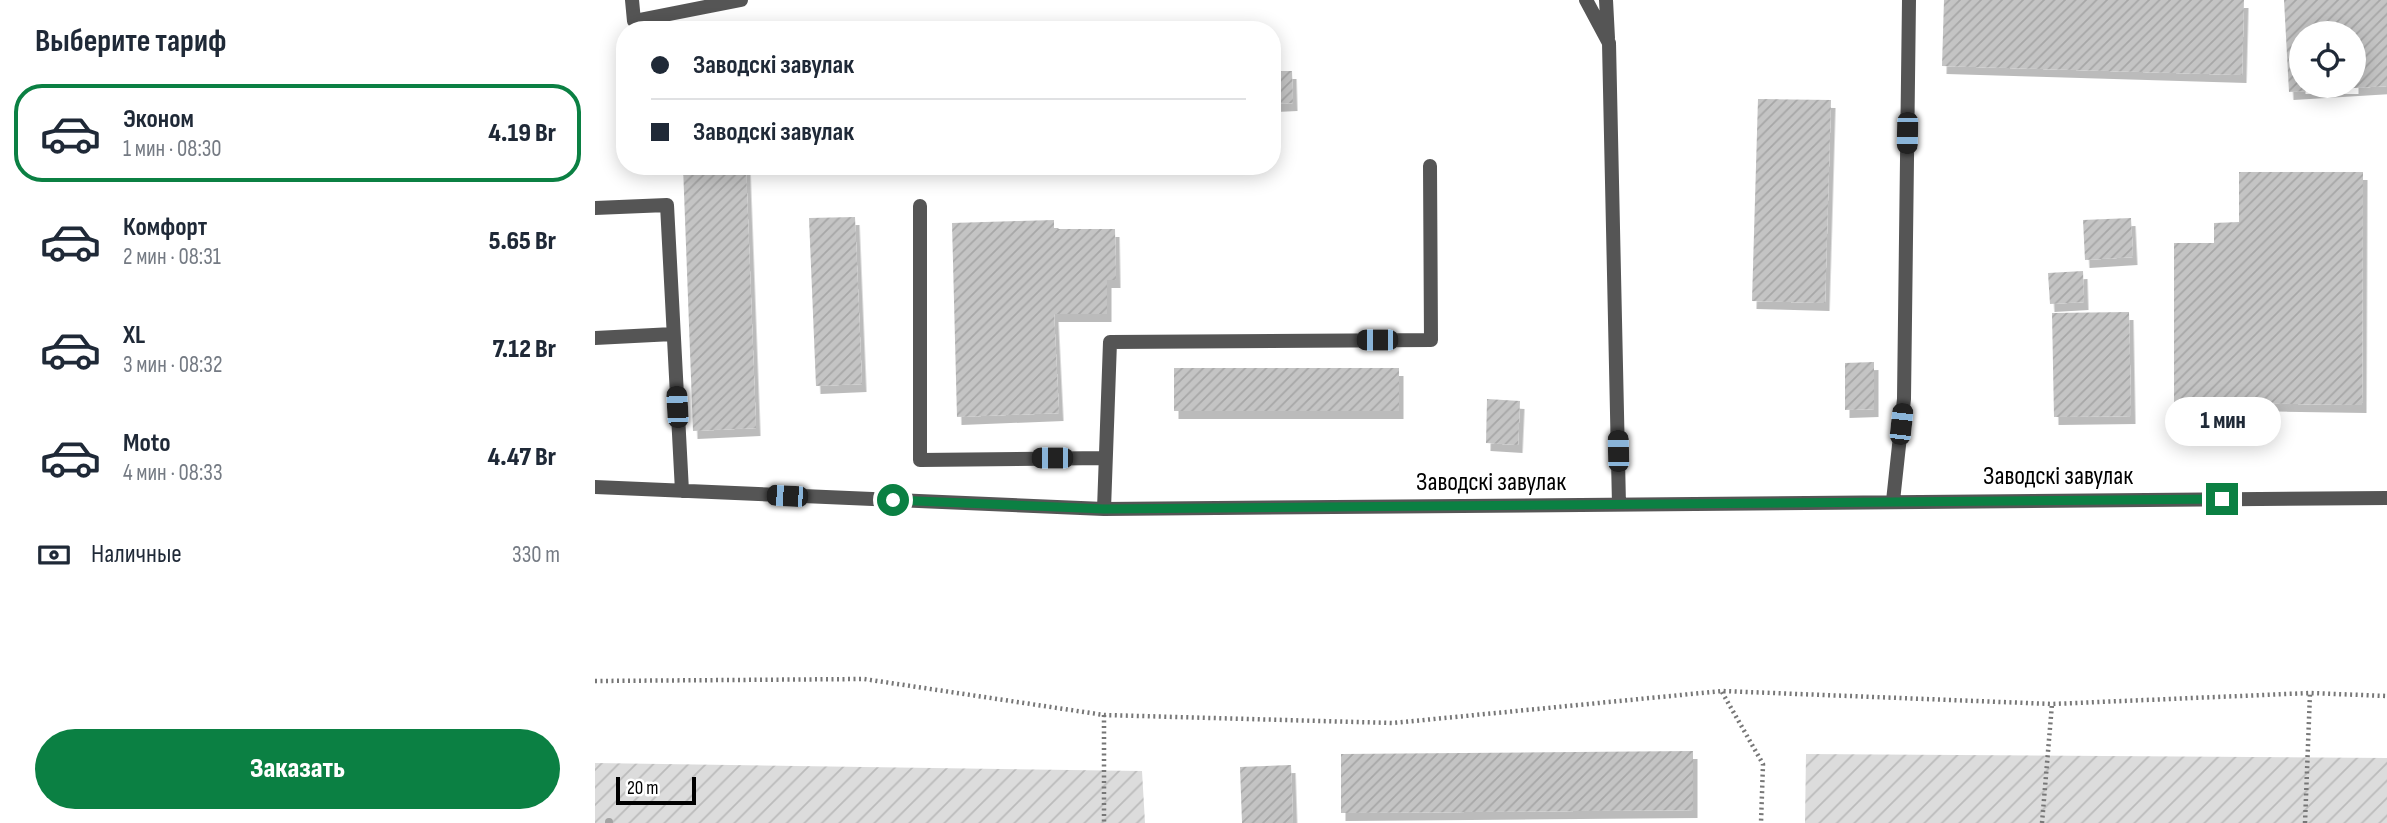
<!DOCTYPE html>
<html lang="ru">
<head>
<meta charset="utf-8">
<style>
	:root { --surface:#fff; --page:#f6f6f7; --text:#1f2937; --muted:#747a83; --line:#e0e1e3; --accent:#0b8043 }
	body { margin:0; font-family:"Sofia Sans Condensed",sans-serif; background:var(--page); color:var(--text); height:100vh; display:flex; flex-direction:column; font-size:26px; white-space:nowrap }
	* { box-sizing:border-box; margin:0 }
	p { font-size:23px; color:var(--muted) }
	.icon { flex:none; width:38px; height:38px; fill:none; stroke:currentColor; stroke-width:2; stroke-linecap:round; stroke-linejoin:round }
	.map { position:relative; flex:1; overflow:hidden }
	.side { display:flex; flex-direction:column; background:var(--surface); width:595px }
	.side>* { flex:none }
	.hud { position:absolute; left:21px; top:21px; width:665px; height:154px; border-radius:28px; box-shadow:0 4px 18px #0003; display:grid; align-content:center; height:154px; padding:0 35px; background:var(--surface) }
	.buttons { position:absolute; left:1694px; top:21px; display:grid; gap:14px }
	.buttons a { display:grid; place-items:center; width:77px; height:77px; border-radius:50%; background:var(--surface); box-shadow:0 4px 18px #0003; font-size:35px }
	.scale { position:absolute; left:21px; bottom:18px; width:80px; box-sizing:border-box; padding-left:7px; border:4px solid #000; border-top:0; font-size:19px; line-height:24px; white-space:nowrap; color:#000; -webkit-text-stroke:5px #fff; paint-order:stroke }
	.end { position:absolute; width:32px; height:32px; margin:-16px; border:9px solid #0b8043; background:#fff; box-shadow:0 0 0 4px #fff }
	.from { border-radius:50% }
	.bubble { position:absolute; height:49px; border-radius:24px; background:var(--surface); box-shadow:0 4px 18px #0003; font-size:23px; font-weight:800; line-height:49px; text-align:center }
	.car { position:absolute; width:21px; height:42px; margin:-21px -10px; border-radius:9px; box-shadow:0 0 5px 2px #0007; background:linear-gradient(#222 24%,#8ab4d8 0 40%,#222 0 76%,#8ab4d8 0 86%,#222 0) }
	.hud b { display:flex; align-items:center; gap:24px; height:66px; font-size:26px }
	.hud b+b { border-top:2px solid var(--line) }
	.hud i { width:18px; height:18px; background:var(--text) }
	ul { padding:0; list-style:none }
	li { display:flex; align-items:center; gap:21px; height:98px; margin:0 14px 10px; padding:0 21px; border:4px solid transparent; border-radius:28px }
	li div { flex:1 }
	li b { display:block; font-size:26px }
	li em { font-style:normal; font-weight:800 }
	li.on { border-color:var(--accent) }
	li>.icon { width:63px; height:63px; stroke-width:1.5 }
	h2 { padding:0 35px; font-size:32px; line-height:84px }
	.pay { display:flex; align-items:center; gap:18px; height:77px; padding:0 35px; font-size:26px }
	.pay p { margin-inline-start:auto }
	.cta { display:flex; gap:14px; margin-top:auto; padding:14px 35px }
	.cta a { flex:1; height:80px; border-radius:42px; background:var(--accent); color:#fff; font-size:28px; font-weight:800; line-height:80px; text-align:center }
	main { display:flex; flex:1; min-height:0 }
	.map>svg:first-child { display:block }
</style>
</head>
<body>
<main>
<section class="side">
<h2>Выберите тариф</h2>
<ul>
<li class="on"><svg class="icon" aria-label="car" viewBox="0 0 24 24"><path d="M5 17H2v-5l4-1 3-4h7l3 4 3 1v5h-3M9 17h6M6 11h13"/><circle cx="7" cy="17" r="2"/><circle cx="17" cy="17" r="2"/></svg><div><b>Эконом</b><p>1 мин · 08:30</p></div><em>4.19 Br</em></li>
<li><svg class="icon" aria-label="car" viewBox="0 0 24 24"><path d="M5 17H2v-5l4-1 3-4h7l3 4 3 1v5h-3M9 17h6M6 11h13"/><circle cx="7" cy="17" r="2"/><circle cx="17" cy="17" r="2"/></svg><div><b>Комфорт</b><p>2 мин · 08:31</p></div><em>5.65 Br</em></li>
<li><svg class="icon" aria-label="car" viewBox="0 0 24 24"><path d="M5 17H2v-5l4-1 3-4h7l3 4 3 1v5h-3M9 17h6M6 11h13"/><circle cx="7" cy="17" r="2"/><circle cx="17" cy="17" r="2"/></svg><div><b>XL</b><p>3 мин · 08:32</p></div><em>7.12 Br</em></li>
<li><svg class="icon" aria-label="car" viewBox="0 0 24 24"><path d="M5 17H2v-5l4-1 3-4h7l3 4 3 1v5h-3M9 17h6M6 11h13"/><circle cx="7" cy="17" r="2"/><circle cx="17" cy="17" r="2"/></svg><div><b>Moto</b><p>4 мин · 08:33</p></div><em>4.47 Br</em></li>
</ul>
<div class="pay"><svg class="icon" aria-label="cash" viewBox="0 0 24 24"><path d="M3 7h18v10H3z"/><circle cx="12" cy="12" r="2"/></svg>Наличные<p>330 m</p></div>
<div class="cta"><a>Заказать</a></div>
</section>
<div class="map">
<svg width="1792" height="823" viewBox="0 0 1792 823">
	<defs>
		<pattern id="garden-furrows" width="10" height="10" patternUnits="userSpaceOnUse" patternTransform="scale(1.75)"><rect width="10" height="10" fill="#dcdcdc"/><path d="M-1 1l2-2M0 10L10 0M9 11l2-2" fill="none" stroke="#bbb"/></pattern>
		<pattern id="building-hatch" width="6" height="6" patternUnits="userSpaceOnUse" patternTransform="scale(1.75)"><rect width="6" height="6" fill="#c4c4c4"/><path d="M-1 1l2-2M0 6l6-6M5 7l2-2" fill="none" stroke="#a7a7a7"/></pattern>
		<filter id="shadow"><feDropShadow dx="4.5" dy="8" stdDeviation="0" flood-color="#0004"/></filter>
	</defs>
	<rect width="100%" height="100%" fill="#fff"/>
	<path fill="url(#garden-furrows)" d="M 1211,754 L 1792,758 L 1792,823 L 1210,823 Z
		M 0,763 L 547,771 L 550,823 L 0,823 Z"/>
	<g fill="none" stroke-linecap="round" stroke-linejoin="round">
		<path stroke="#a3a3a3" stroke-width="8" d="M 14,822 L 14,823"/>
	</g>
	<path fill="url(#building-hatch)" fill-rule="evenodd" filter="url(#shadow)" d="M 1349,0 L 1649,0 L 1647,75 L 1347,66 Z
		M 1689,0 L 1792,0 L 1792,86 L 1694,92 ZM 1706,33 L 1759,33 L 1759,86 L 1706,86 Z
		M 636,21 L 636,30 L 609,30 L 609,22 Z
		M 677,71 L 697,71 L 698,103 L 677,104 Z
		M 1163,99 L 1236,100 L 1230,303 L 1157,301 Z
		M 88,166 L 151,166 L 161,428 L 98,431 Z
		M 1644,172 L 1768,172 L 1767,405 L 1579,402 L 1579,243 L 1619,243 L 1619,223 L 1644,222 Z
		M 260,217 L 267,384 L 221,386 L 214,218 Z
		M 1536,218 L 1538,257 L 1490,260 L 1488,220 Z
		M 459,220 L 459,229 L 520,229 L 521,280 L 512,280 L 512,314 L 459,314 L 464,413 L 362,417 L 357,223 Z
		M 1488,271 L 1489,302 L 1455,304 L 1453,273 Z
		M 1534,312 L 1536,416 L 1459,417 L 1457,313 Z
		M 1279,362 L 1279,409 L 1250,410 L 1250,363 Z
		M 579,368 L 804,368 L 804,411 L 579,411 Z
		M 892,399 L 925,401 L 923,445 L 891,443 Z
		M 1098,751 L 1098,810 L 746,813 L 746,754 Z
		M 696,765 L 698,823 L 647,823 L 645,767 Z"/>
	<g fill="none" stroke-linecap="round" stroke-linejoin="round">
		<path stroke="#777" stroke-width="4.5" stroke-dasharray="2 3.5" stroke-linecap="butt" d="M 0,681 L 269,679 L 509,715 L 798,723 L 1127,691 L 1457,704 L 1715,693 L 1792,696
			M 1127,692 L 1168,764 L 1166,823
			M 509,715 L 509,823
			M 1447,823 L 1457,704
			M 1710,823 L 1715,693"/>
		<path stroke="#555" stroke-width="14" d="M 37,0 L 39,21 L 146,0
			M 991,0 L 1014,43 L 1024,505
			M 1011,0 L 1013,38
			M 325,206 L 325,460 L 510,458
			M 0,208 L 72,205 L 87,491
			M 0,338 L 78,334
			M 0,487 L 509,509 L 1792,498
			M 1298,501 L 1309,399 L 1314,0
			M 509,509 L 515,342 L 836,340 L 835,166"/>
	</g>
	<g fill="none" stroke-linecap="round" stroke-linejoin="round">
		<path stroke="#0b8043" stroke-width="9" d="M 298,500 L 509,509 L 1627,499"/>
	</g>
	<g text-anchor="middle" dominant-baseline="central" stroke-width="6" stroke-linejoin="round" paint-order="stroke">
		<g font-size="26" fill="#000" stroke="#fff">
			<text x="1463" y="476">Заводскі завулак</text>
			<text x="896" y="482">Заводскі завулак</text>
		</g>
	</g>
</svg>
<div class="buttons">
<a><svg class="icon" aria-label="locate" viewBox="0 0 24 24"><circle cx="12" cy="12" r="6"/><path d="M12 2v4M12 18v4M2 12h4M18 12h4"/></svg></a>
</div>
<div class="scale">20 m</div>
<i class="end from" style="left:298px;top:500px"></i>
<i class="end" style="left:1627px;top:499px"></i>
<div class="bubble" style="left:1570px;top:397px;width:116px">1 мин</div>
<i class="car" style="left:1312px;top:133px;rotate:181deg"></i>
<i class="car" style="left:782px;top:340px;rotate:270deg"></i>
<i class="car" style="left:82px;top:407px;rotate:357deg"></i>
<i class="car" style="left:1306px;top:424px;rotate:6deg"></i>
<i class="car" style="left:1023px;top:451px;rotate:359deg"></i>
<i class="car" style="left:457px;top:458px;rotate:270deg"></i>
<i class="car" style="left:192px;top:496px;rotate:273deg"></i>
<div class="hud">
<b><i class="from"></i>Заводскі завулак</b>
<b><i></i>Заводскі завулак</b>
</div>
</div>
</main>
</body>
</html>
